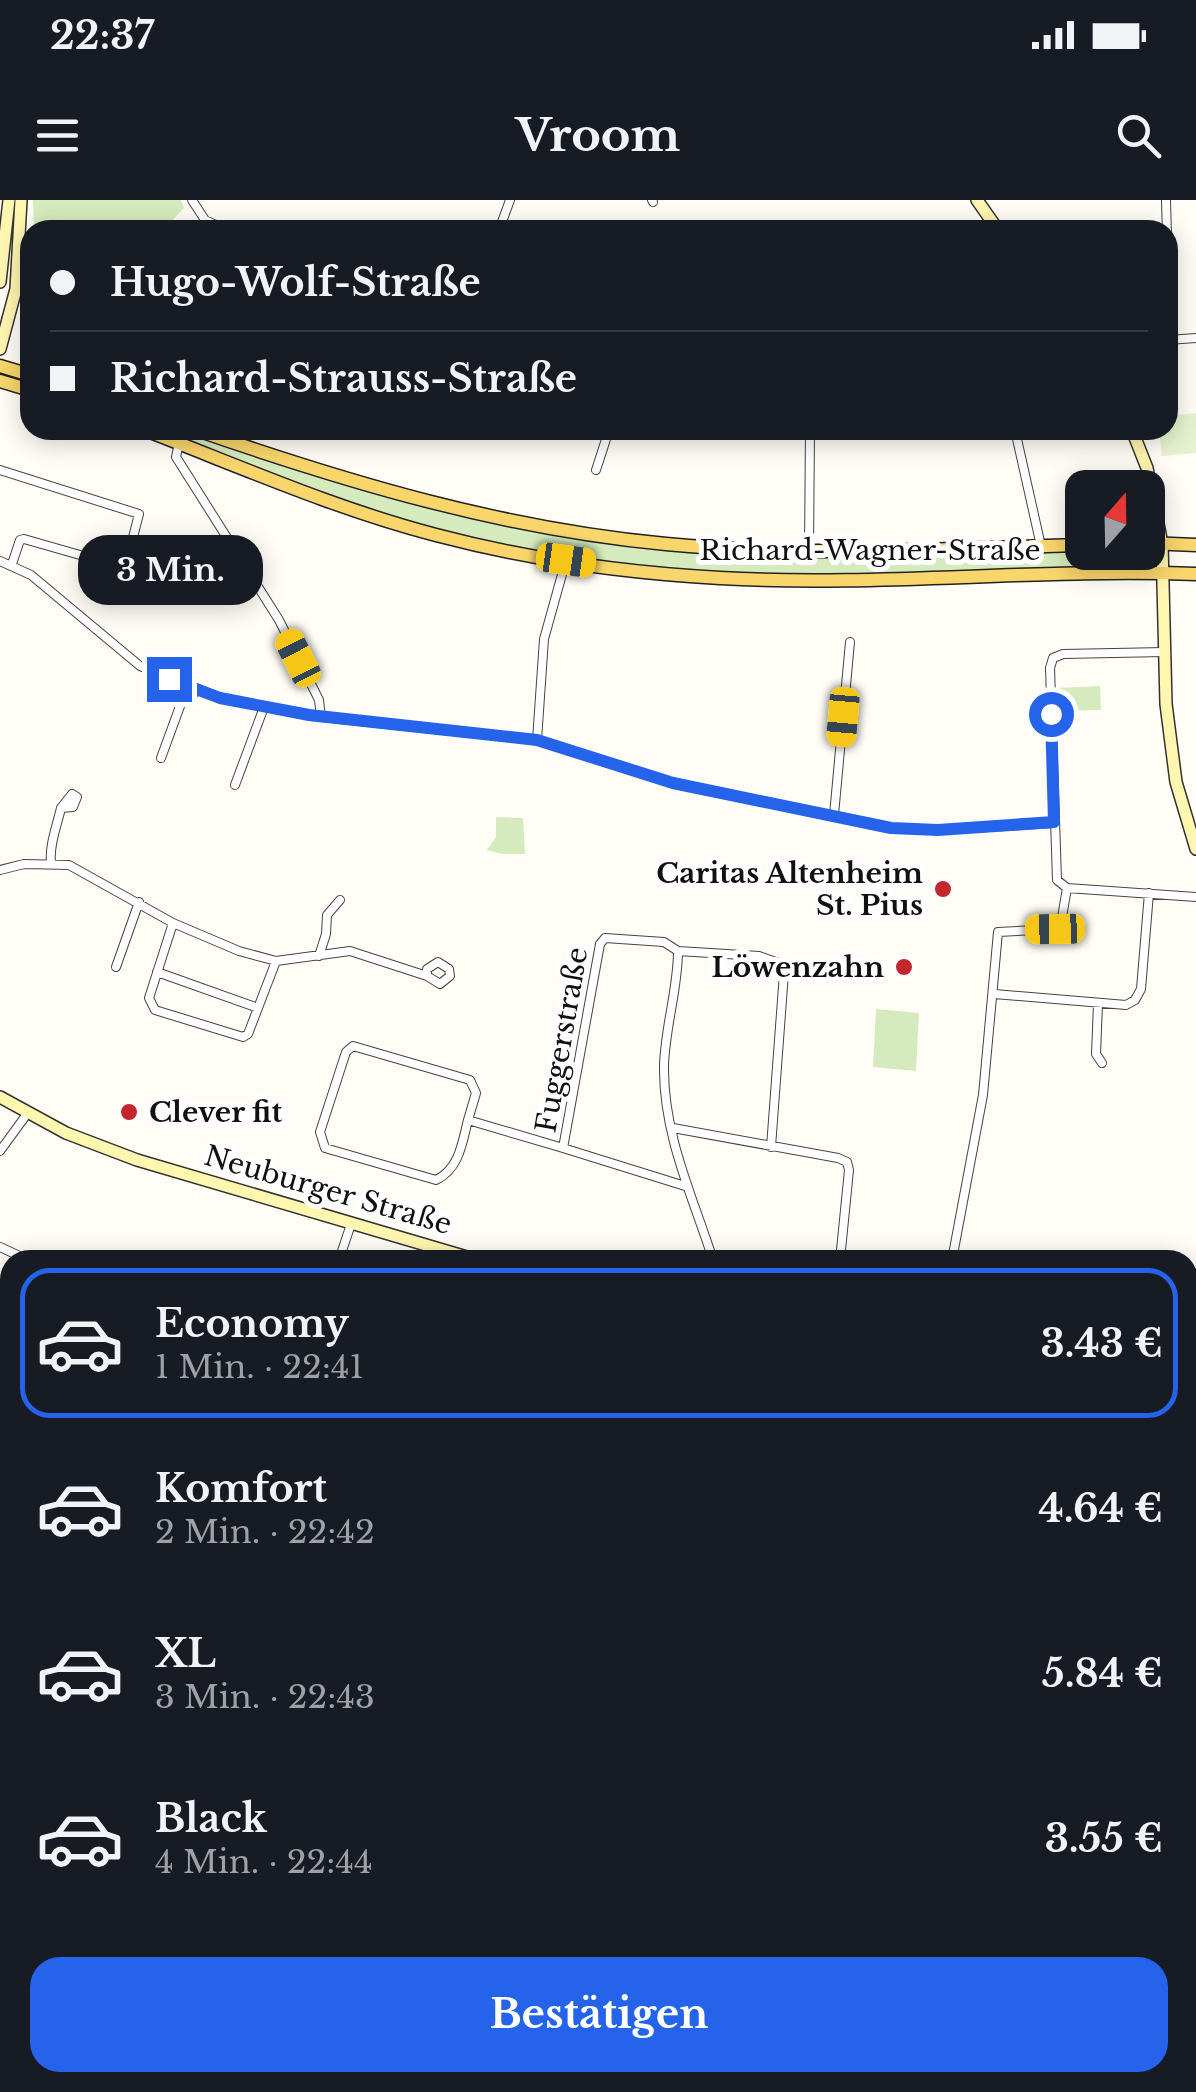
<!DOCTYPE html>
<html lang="de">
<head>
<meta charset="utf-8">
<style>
	:root { --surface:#171b24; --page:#20242c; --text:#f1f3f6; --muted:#9ea1a6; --line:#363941; --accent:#2563eb }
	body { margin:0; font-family:"Libre Baskerville",serif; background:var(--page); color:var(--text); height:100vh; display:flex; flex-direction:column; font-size:38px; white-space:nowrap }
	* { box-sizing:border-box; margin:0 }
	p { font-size:32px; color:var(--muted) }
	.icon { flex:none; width:55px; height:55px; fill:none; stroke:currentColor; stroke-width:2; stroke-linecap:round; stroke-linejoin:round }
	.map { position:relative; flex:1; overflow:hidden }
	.drawer { position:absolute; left:0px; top:1050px; width:1198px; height:842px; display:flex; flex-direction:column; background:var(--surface); border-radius:30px 30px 0 0; box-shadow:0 5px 25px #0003 }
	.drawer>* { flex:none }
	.hud { position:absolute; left:20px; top:20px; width:1158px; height:220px; border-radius:30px; box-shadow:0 5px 25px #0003; display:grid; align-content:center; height:220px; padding:0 30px; background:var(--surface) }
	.needle { width:65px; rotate:20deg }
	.tools { position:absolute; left:1065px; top:270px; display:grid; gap:20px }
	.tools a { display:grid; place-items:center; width:100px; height:100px; border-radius:20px; background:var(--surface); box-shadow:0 5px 25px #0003; font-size:50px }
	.end { position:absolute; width:45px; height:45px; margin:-22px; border:12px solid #2563eb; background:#fff; box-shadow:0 0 0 5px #fff }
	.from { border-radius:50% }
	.bubble { position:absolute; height:70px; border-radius:30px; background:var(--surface); box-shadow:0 5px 25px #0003; font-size:32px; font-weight:800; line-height:70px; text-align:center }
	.car { position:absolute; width:30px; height:60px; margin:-30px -15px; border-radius:12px; box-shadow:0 0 8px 2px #0007; background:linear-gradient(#f5c518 24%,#345 0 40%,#f5c518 0 76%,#345 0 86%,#f5c518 0) }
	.hud b { display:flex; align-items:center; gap:35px; height:95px; font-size:38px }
	.hud b+b { border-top:2px solid var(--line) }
	.hud i { width:25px; height:25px; background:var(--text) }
	ul { padding:18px 0 0; list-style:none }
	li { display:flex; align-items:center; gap:30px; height:150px; margin:0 20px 15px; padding:0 10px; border:5px solid transparent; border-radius:30px }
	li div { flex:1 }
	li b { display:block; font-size:38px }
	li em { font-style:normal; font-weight:800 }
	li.active { border-color:var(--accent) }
	li>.icon { width:90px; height:90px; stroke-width:1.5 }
	.primary-button { display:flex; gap:20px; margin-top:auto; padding:20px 30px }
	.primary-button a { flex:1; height:115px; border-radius:30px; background:var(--accent); color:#fff; font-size:40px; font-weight:800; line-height:115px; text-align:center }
	.status { display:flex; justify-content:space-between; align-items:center; height:70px; padding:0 50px; background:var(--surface); direction:ltr }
	.status svg { height:28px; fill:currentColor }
	header { display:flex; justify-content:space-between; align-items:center; height:130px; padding:0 30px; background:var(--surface); font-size:45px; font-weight:800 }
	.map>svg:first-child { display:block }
</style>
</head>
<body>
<div class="status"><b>22:37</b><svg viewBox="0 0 49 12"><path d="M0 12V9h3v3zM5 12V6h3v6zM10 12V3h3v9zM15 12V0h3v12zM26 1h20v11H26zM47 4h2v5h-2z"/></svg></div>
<header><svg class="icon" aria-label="menu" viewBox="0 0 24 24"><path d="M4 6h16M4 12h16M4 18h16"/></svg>Vroom<svg class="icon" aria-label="search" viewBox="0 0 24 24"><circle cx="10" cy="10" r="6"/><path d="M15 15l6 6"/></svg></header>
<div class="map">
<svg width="1196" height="1892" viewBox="0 0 1196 1892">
	<rect width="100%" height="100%" fill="#fffdf5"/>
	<path fill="#d5ebbd" d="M 33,0 L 181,0 L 184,8 L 163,30 L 34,30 Z
		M 161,230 L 179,230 C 339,279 498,329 665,350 C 734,359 807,354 877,353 C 966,352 1054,352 1140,352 L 1140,370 C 920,375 700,390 484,340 C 372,315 268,271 161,230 Z
		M 1100,486 L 1101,510 L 1058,511 L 1058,488 Z
		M 496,617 L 523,618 L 525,654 L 503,654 L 487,650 L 496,637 Z
		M 876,809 L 919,813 L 916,871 L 873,867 Z
		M 0,1404 L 10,1406 L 10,1882 L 245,1882 L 247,1892 L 0,1892 Z"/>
	<path fill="#e6f2cf" d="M 1196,213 L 1196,253 L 1162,256 L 1159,230 L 1168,230 L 1168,216 Z"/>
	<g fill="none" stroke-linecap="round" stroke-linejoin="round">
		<path stroke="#3f96cf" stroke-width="2.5" d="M 0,1388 L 10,1391
			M 363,1882 L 364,1892"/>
		<g stroke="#444" stroke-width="10">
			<path id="street" d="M 192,0 L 205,20 L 227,30
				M 652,0 L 653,2
				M 1166,0 L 1170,140
				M 499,30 L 510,0
				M 1168,140 L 1196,138
				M 1015,230 L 1041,346
				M 179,243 L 176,257 L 279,420 L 319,500 L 321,517
				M 0,270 L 139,314 L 126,364 L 122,367 L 24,339 L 20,340 L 12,364
				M 596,270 L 609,230
				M 809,350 L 810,230
				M 0,361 L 31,375 L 140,466 L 221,498 L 321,517 L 537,540 L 673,583 L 891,628 L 938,630 L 1054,623
				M 537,540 L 544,439 L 566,360
				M 161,558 L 183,498 L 198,491
				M 235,585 L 264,507
				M 834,615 L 850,442
				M 51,663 C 49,646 57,625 61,608 L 73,607 L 77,597 L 72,594 L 61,608
				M 0,670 L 24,664 L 69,665 L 173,723 L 239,751 L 276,761 L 350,751 L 427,776 L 440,784 L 450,776 L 449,769 L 438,762 L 427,769 L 427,776
				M 1067,688 L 1057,680 L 1050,468 L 1053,458 L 1063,454 L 1165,452
				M 1067,688 L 1196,697
				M 173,723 L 149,798 L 155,810 L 243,837 L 248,834 L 276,761
				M 678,751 C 678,789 665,827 664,866 C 663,935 693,997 713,1060
				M 319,756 L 326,734 L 327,715 L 340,700
				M 116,767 L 139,702
				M 157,772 L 258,808
				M 994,794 L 1126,805 L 1135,800 L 1141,789 L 1149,693
				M 1098,804 L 1096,854 L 1102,863
				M 468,920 L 476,893 L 470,880 L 353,846 L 346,852 L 320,932 L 325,948 L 436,980 C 459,969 462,944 468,920 L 563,948
				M 673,928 L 838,958 L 847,962 L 849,970 L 840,1060
				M 0,951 L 27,914
				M 685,986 L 563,948 L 600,744 L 605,738 L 664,742 L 678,751 L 759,756 L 781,764 L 784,773 L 771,947
				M 0,1047 L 28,1060
				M 339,1060 L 351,1024
				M 952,1060 L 983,895 L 998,732 L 1055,729 L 1061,723 L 1067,688
				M 0,1122 L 10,1107
				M 1188,1124 L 1196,1125
				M 1188,1200 L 1196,1202
				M 0,1223 L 10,1229
				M 526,1882 L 537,1892
				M 702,1882 L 719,1892
				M 813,1892 L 842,1888"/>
		</g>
		<g stroke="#333" stroke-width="14">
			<path id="secondary" d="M 977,0 L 998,30
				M 0,82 L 9,0
				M 0,149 L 16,89 L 21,0
				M 1132,230 L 1147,268 L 1162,344 L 1166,504 L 1176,582 L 1196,649
				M 0,897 L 66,933 L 137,960 L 477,1060
				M 1188,1300 L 1196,1294
				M 1188,1311 L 1196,1355
				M 0,1333 L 10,1334
				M 838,1882 L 839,1892
				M 852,1882 L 852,1892
				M 1125,1882 L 1145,1892"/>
		</g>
		<g stroke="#222" stroke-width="15">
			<path id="primary" d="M 0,166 L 30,175
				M 0,181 L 30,190
				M 145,230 C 241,267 336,309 436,335 C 527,359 626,373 720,378 C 879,387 1037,368 1196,374
				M 197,230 C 350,283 504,329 666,344 C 804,357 944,349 1082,345
				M 1148,343 L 1196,345"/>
		</g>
		<use href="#street" stroke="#fff" stroke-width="8"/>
		<use href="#secondary" stroke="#fff6b0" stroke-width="11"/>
		<use href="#primary" stroke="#f9d66b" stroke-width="12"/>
	</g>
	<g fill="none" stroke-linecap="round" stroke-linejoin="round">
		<path stroke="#2563eb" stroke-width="12" d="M 169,479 L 220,498 L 309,515 L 537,540 L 673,583 L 891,628 L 938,630 L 1054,622 L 1051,514"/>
	</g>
	<g fill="#c4262e" stroke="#fff" stroke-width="4">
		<circle cx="943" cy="689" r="10"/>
		<circle cx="904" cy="767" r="10"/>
		<circle cx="129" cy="912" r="10"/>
	</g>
	<g text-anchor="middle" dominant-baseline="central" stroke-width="10" stroke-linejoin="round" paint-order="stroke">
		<g font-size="28" fill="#111" stroke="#fff">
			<text x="870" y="350">Richard-Wagner-Straße</text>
			<text transform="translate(562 840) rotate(-80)">Fuggerstraße</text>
			<text transform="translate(328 990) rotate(16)">Neuburger Straße</text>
		</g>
		<g font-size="28" font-weight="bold" fill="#111" stroke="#fff" text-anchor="end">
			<text x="923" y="673">Caritas Altenheim<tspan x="923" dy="32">St. Pius</tspan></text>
			<text x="884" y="767">Löwenzahn</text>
			<text x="149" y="912" text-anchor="start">Clever fit</text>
		</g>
	</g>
</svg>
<div class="tools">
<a><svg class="needle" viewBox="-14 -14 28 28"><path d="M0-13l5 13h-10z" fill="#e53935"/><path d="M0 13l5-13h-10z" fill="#9ea1a6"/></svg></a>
</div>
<i class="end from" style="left:1051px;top:514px"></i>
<i class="end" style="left:169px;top:479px"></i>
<div class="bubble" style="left:78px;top:335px;width:185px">3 Min.</div>
<i class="car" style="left:566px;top:360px;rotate:98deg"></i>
<i class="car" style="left:298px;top:458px;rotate:333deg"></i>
<i class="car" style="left:843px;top:517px;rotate:185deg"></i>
<i class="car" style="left:1055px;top:729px;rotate:269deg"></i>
<div class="hud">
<b><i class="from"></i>Hugo-Wolf-Straße</b>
<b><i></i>Richard-Strauss-Straße</b>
</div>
<section class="drawer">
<ul>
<li class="active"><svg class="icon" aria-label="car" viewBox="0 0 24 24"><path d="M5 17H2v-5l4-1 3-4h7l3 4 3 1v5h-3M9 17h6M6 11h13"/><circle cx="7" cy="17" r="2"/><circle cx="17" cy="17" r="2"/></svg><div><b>Economy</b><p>1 Min. · 22:41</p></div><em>3.43 €</em></li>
<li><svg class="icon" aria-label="car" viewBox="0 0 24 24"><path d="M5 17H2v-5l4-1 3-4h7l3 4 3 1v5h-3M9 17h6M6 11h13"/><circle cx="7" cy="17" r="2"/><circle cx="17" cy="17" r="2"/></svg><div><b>Komfort</b><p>2 Min. · 22:42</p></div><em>4.64 €</em></li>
<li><svg class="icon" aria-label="car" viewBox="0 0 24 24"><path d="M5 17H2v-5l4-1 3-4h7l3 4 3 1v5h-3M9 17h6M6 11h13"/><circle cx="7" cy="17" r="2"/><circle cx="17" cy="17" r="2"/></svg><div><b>XL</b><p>3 Min. · 22:43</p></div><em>5.84 €</em></li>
<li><svg class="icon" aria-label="car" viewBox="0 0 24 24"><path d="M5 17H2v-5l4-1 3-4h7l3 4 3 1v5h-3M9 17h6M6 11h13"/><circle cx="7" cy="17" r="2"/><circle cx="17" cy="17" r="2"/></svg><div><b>Black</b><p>4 Min. · 22:44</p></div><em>3.55 €</em></li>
</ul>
<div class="primary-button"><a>Bestätigen</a></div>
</section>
</div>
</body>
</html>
